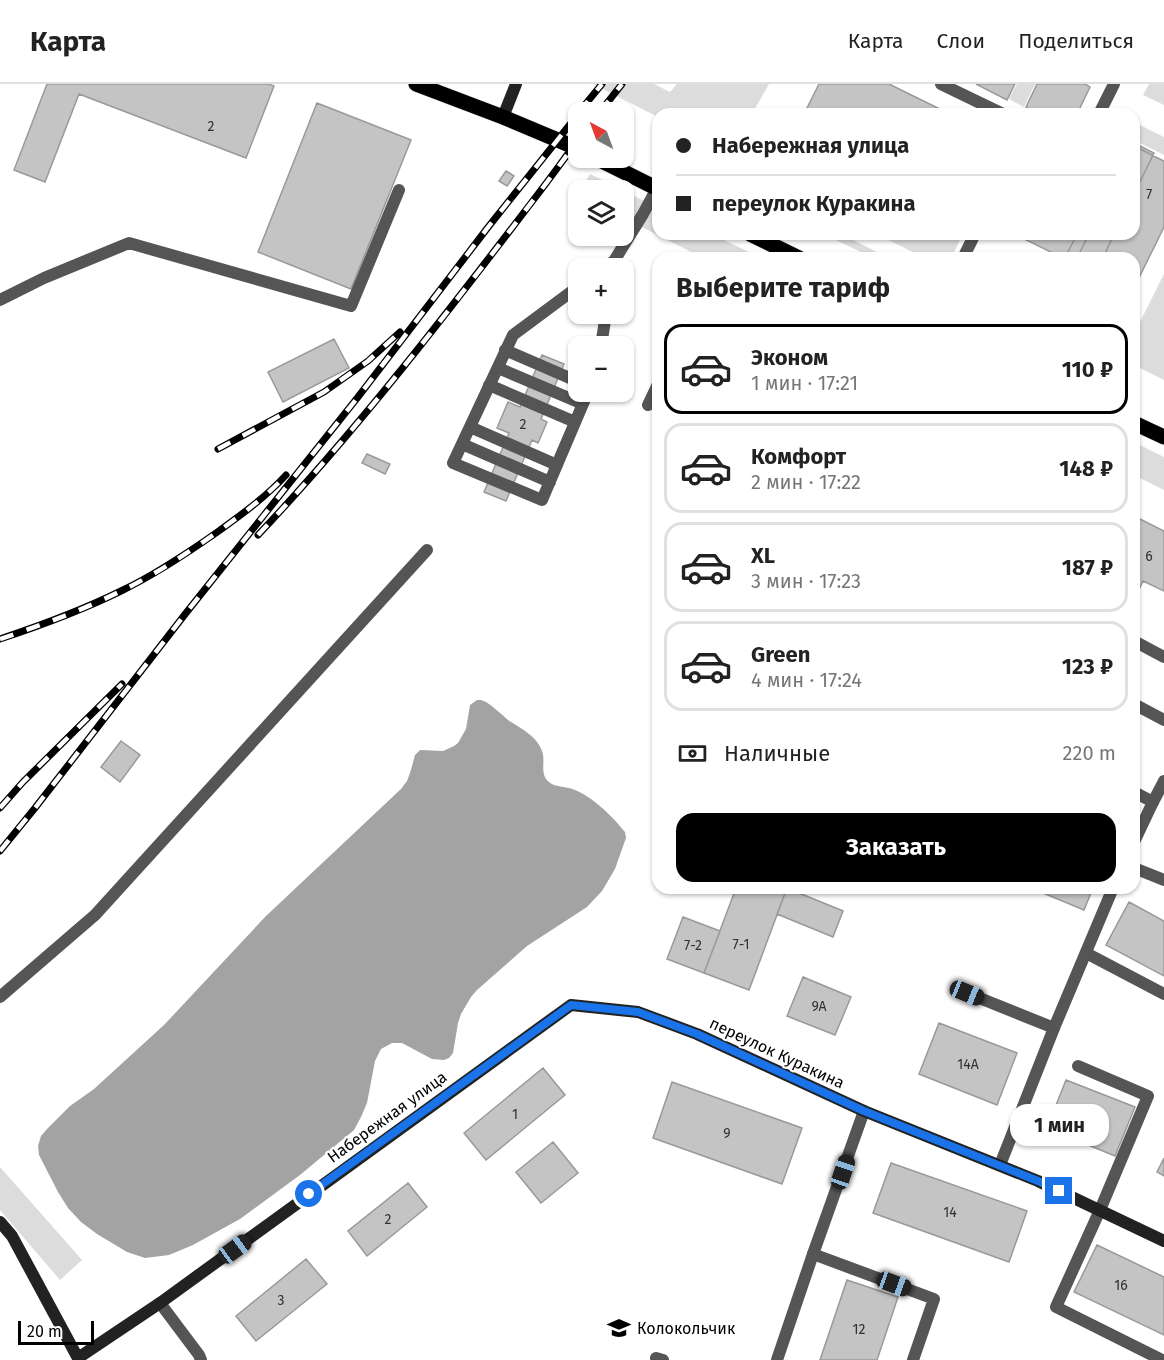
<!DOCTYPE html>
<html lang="ru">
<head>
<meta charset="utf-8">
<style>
	:root { --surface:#fff; --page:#f6f6f6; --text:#222; --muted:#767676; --line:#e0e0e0; --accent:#000 }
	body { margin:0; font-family:"Fira Sans",sans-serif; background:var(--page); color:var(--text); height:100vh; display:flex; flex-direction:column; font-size:22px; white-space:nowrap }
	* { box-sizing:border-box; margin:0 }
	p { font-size:20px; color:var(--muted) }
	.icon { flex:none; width:33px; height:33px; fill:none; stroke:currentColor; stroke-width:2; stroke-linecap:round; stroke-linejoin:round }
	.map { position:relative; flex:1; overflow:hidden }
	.side { position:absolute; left:652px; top:168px; width:488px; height:642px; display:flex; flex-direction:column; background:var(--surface); border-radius:18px; box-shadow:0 2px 4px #0004 }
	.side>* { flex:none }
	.hud { position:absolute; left:652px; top:24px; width:488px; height:132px; border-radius:18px; box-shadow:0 2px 4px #0004; display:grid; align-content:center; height:132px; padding:0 24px; background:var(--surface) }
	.needle { width:39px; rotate:319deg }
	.fabs { position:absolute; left:568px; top:18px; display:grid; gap:12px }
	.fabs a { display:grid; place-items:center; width:66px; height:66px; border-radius:12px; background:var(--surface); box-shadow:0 2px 4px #0004; font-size:30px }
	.scale { position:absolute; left:18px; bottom:15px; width:76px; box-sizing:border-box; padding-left:6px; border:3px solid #000; border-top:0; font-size:16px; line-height:21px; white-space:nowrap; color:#000; -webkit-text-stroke:4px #fff; paint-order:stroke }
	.end { position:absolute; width:27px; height:27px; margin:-14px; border:8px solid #1a73e8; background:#fff; box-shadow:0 0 0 3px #fff }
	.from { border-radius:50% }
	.bubble { position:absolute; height:42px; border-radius:18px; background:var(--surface); box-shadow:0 2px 4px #0004; font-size:20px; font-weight:700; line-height:42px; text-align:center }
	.car { position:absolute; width:18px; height:36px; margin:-18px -9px; border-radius:8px; box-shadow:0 0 4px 2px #0007; background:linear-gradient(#222 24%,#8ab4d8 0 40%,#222 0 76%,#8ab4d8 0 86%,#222 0) }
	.hud b { display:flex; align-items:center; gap:21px; height:57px; font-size:22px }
	.hud b+b { border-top:2px solid var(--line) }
	.hud i { width:15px; height:15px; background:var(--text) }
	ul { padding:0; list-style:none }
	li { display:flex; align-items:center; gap:18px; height:90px; margin:0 12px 9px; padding:0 12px; border:3px solid var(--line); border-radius:18px }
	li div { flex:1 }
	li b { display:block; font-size:22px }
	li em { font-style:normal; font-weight:700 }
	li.active { border-color:var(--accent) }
	li>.icon { width:54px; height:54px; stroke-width:1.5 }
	h2 { padding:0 24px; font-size:27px; line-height:72px }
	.pay { display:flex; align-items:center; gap:15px; height:66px; padding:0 24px; font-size:22px }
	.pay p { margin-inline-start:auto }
	.button { display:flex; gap:12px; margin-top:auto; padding:12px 24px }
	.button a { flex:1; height:69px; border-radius:18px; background:var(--accent); color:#fff; font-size:24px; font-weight:700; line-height:69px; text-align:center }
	header { display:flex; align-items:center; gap:36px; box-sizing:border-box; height:84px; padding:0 30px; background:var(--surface); border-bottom:2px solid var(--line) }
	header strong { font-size:28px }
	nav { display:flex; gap:33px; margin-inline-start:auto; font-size:21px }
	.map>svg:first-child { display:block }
</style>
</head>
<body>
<header>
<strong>Карта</strong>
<nav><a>Карта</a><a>Слои</a><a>Поделиться</a></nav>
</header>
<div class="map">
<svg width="1164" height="1276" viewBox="0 0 1164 1276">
	<rect width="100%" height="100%" fill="#fff"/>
	<path fill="#dcdcdc" d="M 593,0 L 654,0 L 670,8 L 677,0 L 769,0 L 752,30 L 658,30 L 658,33 Z
		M 1017,0 L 1035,0 L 1024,23 L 1009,15 Z
		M 1149,0 L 1164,0 L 1164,21 L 1143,11 Z
		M 1134,38 L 1164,53 L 1164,71 L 1134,56 Z
		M 590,90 L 624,106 L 580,106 Z
		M 624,107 L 658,124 L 658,150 L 712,150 L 761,174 L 703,174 L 624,134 Z
		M 824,150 L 841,150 L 889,174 L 873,174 Z
		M 876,150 L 963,150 L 951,174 L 925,174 Z
		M 1164,190 L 1164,296 L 1134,281 L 1134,250 Z
		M 1134,358 L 1164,373 L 1164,406 L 1134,391 Z
		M 0,1083 L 82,1176 L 60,1196 L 0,1126 Z"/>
	<path fill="#a3a3a3" d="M 477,616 C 482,616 481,616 486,618 C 494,623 501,630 508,636 C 520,644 537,652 542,667 C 546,677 539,690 549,698 C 556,704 567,702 575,706 C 593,713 613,733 625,748 L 626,754 L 615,785 L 602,807 L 587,823 L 527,862 L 477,906 L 471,913 L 461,930 L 458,939 L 453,969 L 449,974 L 444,976 L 432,975 L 402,959 L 392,959 L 381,965 L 375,977 L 367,1019 L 361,1033 L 354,1046 L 300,1091 L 240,1135 L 193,1161 L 169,1171 L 145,1174 L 127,1168 L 97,1150 L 81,1138 L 68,1124 L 58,1108 L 39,1071 L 38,1062 L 41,1052 L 48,1044 L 70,1022 L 94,1005 L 164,941 L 266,832 L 401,705 L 407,697 L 411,686 L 415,671 L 420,666 L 443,667 L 454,662 L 458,659 L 466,645 L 470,621 Z"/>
	<path fill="#c4c4c4" stroke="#999" stroke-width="1.5" d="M 47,0 L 268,0 L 274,2 L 246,74 L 79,10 L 45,98 L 14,86 Z
		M 819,0 L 889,0 L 950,30 L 804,30 Z
		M 976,0 L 1015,0 L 1007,16 Z
		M 1037,0 L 1085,0 L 1090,3 L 1077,30 L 1039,30 L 1026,23 Z
		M 317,19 L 411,56 L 351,205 L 258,168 Z
		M 1134,59 L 1154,69 L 1134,110 Z
		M 1134,62 L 1164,77 L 1164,143 L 1134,204 L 1134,174 L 1065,174 L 1077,150 L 1134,150 Z
		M 506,87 L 514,92 L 507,102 L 499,97 Z
		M 1014,150 L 1089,150 L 1077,174 L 1063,174 Z
		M 1089,150 L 1114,150 L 1103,174 L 1092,174 L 1080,168 Z
		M 334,255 L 349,284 L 283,318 L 268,288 Z
		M 542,271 L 564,280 L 541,335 L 547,338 L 538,359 L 532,356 L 506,417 L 484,408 L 509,349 L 497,344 L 508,318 L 520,323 Z
		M 367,370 L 390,380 L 385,390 L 362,379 Z
		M 1136,433 L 1164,447 L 1164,507 L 1143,497 L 1134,516 L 1134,437 Z
		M 121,657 L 140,671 L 120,698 L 101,683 Z
		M 736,804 L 787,804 L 749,906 L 704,889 Z
		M 787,804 L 843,827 L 833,853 L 777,830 Z
		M 1031,804 L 1093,804 L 1084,826 Z
		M 1129,818 L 1164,837 L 1164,892 L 1106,861 Z
		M 683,833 L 720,847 L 704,889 L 667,875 Z
		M 803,893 L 851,913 L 835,951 L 787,932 Z
		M 939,939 L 1017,969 L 997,1021 L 919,990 Z
		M 543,984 L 565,1011 L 486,1076 L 464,1049 Z
		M 1066,996 L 1135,1023 L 1115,1072 L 1047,1044 Z
		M 672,998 L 802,1044 L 782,1100 L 653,1054 Z
		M 553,1058 L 578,1089 L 541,1119 L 516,1088 Z
		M 1164,1074 L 1164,1092 L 1157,1088 Z
		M 891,1079 L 1027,1127 L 1009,1178 L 873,1129 Z
		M 408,1099 L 427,1123 L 367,1172 L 348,1147 Z
		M 1097,1161 L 1164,1193 L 1164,1251 L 1074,1208 Z
		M 306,1175 L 327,1200 L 256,1257 L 236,1232 Z
		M 847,1196 L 898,1213 L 877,1276 L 820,1276 Z"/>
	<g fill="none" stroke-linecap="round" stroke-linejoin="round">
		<g stroke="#dbdbdb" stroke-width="16">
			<path id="primary" d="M 416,0 L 503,33 L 579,65
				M 596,74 L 658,105
				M 750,150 L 799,174
				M 1134,339 L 1164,353"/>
		</g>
		<path stroke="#555" stroke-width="12" d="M 941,0 L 1003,30
			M 1099,30 L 1114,0
			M 963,174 L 975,150
			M 604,184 L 614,177 L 643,130 L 657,104
			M 579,202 L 513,251 L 453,379 L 542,416 L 588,308
			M 0,216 L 44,194 L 129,159 L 351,222 L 399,106
			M 601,262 L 606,230
			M 505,266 L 579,298
			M 498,284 L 583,320
			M 489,301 L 575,338
			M 648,321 L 658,300
			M 470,343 L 557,381
			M 462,360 L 550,398
			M 1134,557 L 1164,573
			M 1134,620 L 1164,636
			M 1134,708 L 1153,718 L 1164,697
			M 1134,784 L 1164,796
			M 1086,869 L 1164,910
			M 967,909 L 1054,944
			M 0,913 L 95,831 L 427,466
			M 1078,982 L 1148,1012 L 1100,1126 L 1056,1223 L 1162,1276
			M 813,1170 L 934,1215 L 913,1276
			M 160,1219 L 199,1271 L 201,1276
			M 656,1274 L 663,1276"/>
		<path stroke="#555" stroke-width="12" d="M 1134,758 L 1153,718
			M 1000,1081 L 1054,944 L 1113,804
			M 777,1276 L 813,1170 L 864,1027"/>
		<path stroke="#222" stroke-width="12" d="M 503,33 L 516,0
			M 0,1138 L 12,1152 L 79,1276
			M 78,1274 L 160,1219 L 571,921 L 638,928 L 697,950 L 864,1027 L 1038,1097 L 1164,1157"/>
		<use href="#primary" stroke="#000" stroke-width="15"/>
		<g stroke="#000" stroke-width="7">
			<path id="rail" d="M 579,28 L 602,0
				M 600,28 L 622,0
				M 218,365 L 324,308 L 368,277 L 400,248
				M 258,451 C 360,343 451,224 541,106 C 554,89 566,72 579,55
				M 0,555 C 42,541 83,526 123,506 C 156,490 186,470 216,449 C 241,431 266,413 286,391
				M 0,724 L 23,698 L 122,600
				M 0,767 L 35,724 L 186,529 L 358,313 L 489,142 L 579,29"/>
		</g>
		<use href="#rail" stroke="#fff" stroke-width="4.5" stroke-dasharray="14" stroke-linecap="butt"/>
	</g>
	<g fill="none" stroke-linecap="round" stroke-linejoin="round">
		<path stroke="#1a73e8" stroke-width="8" d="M 309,1110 L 571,921 L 638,928 L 697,950 L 864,1027 L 1038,1097 L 1059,1107"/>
	</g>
	<defs>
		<g id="school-bare" transform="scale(1.8)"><path d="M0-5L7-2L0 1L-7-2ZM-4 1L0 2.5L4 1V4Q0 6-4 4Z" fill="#000" stroke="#fff" stroke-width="2.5" paint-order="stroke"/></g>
	</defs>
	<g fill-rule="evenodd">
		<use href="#school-bare" x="619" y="1244"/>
	</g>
	<g text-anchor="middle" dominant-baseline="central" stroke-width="4.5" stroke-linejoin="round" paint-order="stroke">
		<g font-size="14" fill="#313131">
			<text x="211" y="42">2</text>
			<text x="1149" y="110">7</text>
			<text x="523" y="340">2</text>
			<text x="1149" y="472">6</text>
			<text x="741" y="860">7-1</text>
			<text x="693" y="861">7-2</text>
			<text x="819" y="922">9А</text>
			<text x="968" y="980">14А</text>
			<text x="515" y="1030">1</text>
			<text x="727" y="1049">9</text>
			<text x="950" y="1128">14</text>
			<text x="388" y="1135">2</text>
			<text x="1121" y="1201">16</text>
			<text x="281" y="1216">3</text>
			<text x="859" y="1245">12</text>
		</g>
		<g font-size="16" fill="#000" stroke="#fff">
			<text transform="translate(777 969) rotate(25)">переулок Куракина</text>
			<text transform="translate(387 1033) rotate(-36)">Набережная улица</text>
		</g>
		<g font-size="16" fill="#000" stroke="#fff" text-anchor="start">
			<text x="637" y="1244">Колокольчик</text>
		</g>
	</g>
</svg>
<div class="fabs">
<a><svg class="needle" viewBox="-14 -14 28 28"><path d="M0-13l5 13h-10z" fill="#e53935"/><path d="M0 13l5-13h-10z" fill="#767676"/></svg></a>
<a><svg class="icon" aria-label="layers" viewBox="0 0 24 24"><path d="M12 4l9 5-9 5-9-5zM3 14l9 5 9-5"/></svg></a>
<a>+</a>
<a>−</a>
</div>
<div class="scale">20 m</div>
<i class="end from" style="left:309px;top:1110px"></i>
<i class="end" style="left:1059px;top:1107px"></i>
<div class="bubble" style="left:1010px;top:1020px;width:99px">1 мин</div>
<i class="car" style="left:967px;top:909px;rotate:112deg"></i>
<i class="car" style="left:843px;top:1088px;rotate:19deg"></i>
<i class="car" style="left:235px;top:1165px;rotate:54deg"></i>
<i class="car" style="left:894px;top:1200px;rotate:110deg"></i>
<div class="hud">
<b><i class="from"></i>Набережная улица</b>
<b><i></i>переулок Куракина</b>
</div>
<section class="side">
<h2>Выберите тариф</h2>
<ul>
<li class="active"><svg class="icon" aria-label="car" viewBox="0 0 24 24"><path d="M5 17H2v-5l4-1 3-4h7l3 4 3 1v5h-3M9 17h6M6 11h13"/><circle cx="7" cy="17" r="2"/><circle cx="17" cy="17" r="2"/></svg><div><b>Эконом</b><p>1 мин · 17:21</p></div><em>110 ₽</em></li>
<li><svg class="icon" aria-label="car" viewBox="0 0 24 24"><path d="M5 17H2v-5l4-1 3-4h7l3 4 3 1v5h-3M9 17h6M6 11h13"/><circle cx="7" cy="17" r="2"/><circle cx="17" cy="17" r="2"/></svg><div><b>Комфорт</b><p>2 мин · 17:22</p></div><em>148 ₽</em></li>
<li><svg class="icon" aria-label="car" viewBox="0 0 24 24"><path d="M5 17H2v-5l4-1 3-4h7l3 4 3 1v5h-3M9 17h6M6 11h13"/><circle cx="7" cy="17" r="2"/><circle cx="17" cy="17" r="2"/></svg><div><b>XL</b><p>3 мин · 17:23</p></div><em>187 ₽</em></li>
<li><svg class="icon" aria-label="car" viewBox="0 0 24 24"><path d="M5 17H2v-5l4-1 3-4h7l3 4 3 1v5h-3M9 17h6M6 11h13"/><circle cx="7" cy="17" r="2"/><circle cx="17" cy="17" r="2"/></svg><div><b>Green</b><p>4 мин · 17:24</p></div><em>123 ₽</em></li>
</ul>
<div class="pay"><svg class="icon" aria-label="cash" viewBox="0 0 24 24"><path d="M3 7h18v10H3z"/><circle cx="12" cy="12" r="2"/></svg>Наличные<p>220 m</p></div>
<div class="button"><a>Заказать</a></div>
</section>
</div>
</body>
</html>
